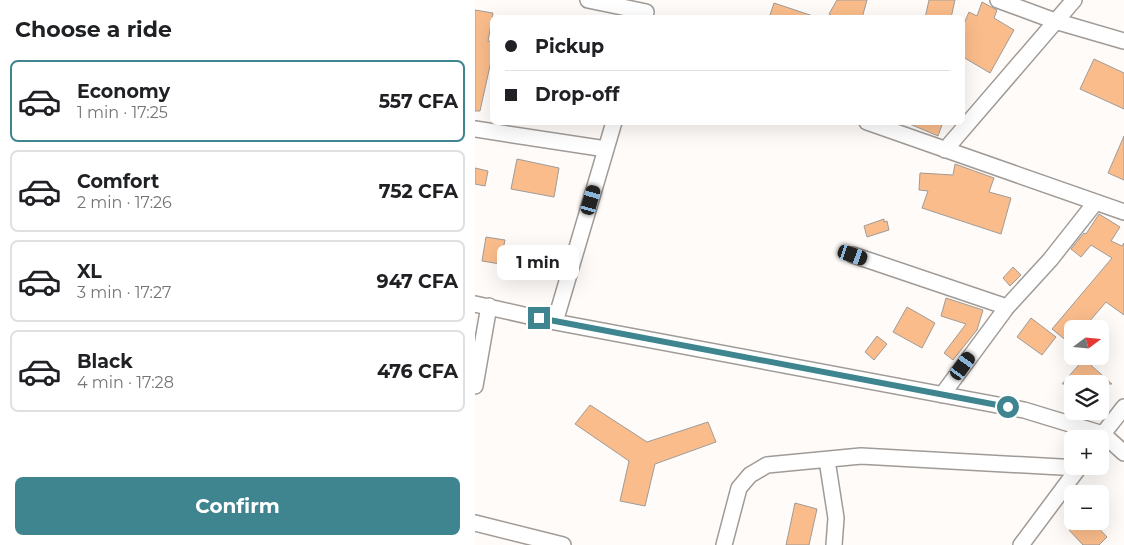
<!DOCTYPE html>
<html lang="en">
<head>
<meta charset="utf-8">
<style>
	:root { --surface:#fff; --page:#f2f2f2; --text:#202124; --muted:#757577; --line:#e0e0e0; --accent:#3e858f }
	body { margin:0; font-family:Montserrat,sans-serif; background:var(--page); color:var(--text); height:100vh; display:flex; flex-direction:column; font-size:19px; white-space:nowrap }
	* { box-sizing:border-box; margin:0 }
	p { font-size:16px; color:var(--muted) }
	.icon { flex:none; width:28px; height:28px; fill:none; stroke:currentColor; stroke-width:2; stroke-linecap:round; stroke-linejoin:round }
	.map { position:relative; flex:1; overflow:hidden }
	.details { display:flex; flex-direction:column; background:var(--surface); width:475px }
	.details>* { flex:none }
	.banner { position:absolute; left:15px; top:15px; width:475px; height:110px; border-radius:8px; box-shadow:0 5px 20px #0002; display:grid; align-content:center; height:110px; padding:0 15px; background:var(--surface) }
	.needle { width:32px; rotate:74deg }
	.controls { position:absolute; left:589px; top:320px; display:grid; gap:10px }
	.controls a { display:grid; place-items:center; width:45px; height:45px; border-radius:8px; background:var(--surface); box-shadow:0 5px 20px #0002; font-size:25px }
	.end { position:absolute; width:22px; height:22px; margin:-11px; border:6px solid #3e858f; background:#fff; box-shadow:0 0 0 2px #fff }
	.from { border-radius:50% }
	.bubble { position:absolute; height:35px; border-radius:8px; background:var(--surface); box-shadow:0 5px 20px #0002; font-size:16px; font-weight:700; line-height:35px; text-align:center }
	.car { position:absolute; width:15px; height:30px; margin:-15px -8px; border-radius:6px; box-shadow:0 0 4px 1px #0007; background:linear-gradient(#222 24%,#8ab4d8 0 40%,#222 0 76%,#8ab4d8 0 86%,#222 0) }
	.banner b { display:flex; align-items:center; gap:18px; height:48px; font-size:19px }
	.banner b+b { border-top:1px solid var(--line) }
	.banner i { width:12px; height:12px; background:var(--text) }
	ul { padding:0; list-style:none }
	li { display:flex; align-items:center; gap:15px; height:82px; margin:0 10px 8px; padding:0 5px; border:2px solid var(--line); border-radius:8px }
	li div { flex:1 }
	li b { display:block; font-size:19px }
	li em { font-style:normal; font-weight:700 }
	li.current { border-color:var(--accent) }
	li>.icon { width:45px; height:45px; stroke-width:1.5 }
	h2 { padding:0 15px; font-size:22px; line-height:60px }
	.action { display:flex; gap:10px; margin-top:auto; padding:10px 15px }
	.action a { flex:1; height:58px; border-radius:8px; background:var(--accent); color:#fff; font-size:20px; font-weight:700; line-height:58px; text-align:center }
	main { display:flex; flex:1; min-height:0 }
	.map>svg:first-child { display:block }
</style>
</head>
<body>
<main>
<section class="details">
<h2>Choose a ride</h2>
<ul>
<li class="current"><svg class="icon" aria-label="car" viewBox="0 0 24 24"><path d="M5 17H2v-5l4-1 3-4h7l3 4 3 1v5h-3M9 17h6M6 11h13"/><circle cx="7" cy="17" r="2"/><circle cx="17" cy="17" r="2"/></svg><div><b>Economy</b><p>1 min · 17:25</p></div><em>557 CFA</em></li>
<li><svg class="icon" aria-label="car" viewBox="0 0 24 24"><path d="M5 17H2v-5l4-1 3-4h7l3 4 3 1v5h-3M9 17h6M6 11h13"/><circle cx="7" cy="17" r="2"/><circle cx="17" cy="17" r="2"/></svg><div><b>Comfort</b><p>2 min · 17:26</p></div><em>752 CFA</em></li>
<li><svg class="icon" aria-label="car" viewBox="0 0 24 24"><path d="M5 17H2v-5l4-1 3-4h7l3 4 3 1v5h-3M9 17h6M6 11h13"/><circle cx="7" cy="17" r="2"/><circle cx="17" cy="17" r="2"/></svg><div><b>XL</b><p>3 min · 17:27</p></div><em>947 CFA</em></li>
<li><svg class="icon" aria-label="car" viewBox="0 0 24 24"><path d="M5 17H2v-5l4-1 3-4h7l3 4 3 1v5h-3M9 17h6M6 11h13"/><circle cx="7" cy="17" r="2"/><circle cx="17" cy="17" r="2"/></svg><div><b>Black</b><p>4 min · 17:28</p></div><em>476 CFA</em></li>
</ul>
<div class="action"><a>Confirm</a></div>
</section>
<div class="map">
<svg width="649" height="545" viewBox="0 0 649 545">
	<rect width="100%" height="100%" fill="#fefbf8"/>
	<path fill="#fabc8b" stroke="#a09b97" d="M 362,0 L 392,0 L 387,18 L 361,18 L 354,14 Z
		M 454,0 L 480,0 L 476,18 L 450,18 Z
		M 507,2 L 522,10 L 519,18 L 539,30 L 515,73 L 488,57 L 488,26 L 494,12 L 502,16 Z
		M 299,3 L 338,16 L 338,18 L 294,18 Z
		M 0,10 L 18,13 L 13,41 L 18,42 L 18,52 L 5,111 L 0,111 Z
		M 619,59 L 649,73 L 649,109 L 605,89 Z
		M 430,122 L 468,122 L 463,136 Z
		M 649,136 L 649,180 L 633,173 Z
		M 42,159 L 84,168 L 79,197 L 36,189 Z
		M 480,164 L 519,178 L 514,192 L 536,198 L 526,234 L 447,208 L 453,191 L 444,190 L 445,173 L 478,175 Z
		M 0,168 L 13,171 L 10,186 L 0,184 Z
		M 624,214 L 645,227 L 636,241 L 647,246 L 649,243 L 649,315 L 631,302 L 608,329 L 598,329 L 598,346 L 577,329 L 637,258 L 616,245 L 606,257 L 596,249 L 609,233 L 611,234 Z
		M 409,219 L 409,222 L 412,221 L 414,230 L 392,237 L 389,226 Z
		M 11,237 L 30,240 L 25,264 L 7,261 Z
		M 538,267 L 546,275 L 535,286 L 528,278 Z
		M 471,298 L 508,310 L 502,330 L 478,360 L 469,353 L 491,324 L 466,316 Z
		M 432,307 L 460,323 L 447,348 L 418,332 Z
		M 556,318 L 581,337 L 567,355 L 542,337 Z
		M 402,336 L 412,344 L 399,360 L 390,352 Z
		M 609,359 L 637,384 L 587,384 Z
		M 115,405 L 172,442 L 233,422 L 241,442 L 180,464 L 170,506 L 145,501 L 154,461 L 100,424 Z
		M 320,503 L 342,509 L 334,545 L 311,545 Z
		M 603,521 L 617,521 L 632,537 L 624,545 L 608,545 L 594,530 Z"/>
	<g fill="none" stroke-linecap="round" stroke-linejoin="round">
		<g stroke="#a09b97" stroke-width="18">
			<path id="minor" d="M 113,0 L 171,12
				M 523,0 L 580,21 L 649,41
				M 392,122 L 649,212
				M 0,129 L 131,149
				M 470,150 L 599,0
				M 378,255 L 532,307
				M 0,304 L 80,322 L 549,410 L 628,434 L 649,453
				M 80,322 L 139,122
				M 0,386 L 14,306
				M 467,395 L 532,307 L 575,260 L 620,203
				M 624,439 L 649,407
				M 352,460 L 361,518 L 359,545
				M 0,523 L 88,545
				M 249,545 L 264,488 L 275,475 L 292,465 L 386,456 L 604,468
				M 546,545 L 605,466"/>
		</g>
		<use href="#minor" stroke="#fff" stroke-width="15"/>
	</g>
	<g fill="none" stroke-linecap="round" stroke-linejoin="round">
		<path stroke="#3e858f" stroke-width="6" d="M 64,318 L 533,407"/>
	</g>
</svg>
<div class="controls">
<a><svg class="needle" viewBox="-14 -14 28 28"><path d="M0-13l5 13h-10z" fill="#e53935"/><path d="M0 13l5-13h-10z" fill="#757577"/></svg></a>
<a><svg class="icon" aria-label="layers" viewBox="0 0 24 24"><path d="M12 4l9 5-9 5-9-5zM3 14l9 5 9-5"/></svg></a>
<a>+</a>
<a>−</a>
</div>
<i class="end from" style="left:533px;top:407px"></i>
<i class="end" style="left:64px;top:318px"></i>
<div class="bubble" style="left:22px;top:245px;width:82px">1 min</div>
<i class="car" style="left:116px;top:200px;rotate:16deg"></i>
<i class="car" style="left:378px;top:255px;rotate:109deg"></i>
<i class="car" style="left:488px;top:366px;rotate:36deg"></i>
<div class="banner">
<b><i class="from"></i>Pickup</b>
<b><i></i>Drop-off</b>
</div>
</div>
</main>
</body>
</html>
